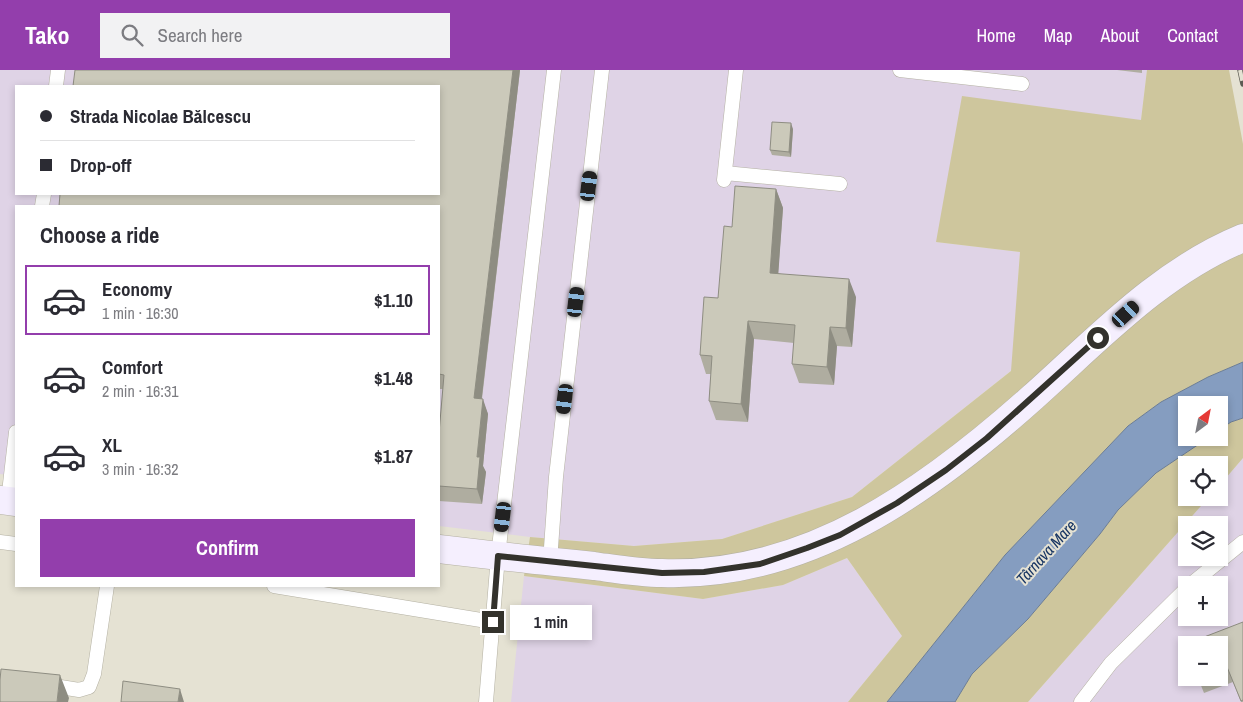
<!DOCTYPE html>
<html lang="en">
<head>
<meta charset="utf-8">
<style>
	:root { --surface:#fff; --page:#f2f2f3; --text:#2b2b33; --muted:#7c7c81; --line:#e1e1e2; --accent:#933eac }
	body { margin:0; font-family:"Archivo Narrow",sans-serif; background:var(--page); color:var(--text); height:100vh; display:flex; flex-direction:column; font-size:19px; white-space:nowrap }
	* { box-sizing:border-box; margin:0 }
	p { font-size:16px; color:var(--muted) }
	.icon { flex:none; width:28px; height:28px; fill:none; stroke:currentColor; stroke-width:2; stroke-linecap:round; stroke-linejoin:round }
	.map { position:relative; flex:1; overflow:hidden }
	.sheet { position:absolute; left:15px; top:135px; width:425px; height:382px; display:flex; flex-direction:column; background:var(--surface); border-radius:0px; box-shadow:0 2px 8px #0003 }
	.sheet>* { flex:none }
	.guide { position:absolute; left:15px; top:15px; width:425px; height:110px; border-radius:0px; box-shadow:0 2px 8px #0003; display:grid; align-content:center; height:110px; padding:0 25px; background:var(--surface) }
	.needle { width:32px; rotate:32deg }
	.controls { position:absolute; left:1178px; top:326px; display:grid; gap:10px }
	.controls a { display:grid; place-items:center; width:50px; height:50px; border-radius:0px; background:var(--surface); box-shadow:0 2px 8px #0003; font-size:25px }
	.end { position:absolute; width:22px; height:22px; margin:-11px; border:6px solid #33322c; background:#fff; box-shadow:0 0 0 2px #fff }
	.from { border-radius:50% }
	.bubble { position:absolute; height:35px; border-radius:0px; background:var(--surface); box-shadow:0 2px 8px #0003; font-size:16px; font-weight:800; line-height:35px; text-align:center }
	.car { position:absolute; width:15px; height:30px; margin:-15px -8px; border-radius:6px; box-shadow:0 0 4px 1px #0007; background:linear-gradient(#222 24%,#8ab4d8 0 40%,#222 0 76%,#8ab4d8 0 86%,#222 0) }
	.guide b { display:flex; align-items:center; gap:18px; height:48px; font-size:19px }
	.guide b+b { border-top:1px solid var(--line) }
	.guide i { width:12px; height:12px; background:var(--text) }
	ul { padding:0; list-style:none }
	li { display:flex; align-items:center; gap:15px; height:70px; margin:0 10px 8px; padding:0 15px; border:2px solid transparent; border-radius:0px }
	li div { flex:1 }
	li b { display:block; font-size:19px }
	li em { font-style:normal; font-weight:800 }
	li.active { border-color:var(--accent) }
	li>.icon { width:45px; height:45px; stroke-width:1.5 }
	h2 { padding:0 25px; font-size:22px; line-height:60px }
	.cta { display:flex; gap:10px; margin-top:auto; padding:10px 25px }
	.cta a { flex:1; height:58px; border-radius:0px; background:var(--accent); color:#fff; font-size:20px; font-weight:800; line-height:58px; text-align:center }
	header { display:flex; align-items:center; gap:30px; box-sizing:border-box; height:70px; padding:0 25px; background:var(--accent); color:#fff }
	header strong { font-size:24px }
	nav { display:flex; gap:28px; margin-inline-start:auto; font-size:18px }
	.search { width:350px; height:45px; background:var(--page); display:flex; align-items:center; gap:12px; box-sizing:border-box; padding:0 18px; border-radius:0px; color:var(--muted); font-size:19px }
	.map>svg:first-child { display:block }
</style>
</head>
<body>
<header>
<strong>Tako</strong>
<div class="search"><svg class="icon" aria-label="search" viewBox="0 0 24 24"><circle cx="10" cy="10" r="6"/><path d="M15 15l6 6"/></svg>Search here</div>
<nav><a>Home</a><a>Map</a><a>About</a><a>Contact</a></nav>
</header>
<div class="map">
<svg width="1243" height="632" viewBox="0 0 1243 632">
	<rect width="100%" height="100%" fill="#e5e2d3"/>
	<path fill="#dfd3e6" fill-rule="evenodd" d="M 0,0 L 1147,0 L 1141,50 L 936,172 L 1020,182 L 1012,300 L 852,427 L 722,469 L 634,476 L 530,467 L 439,456 L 439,136 L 16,136 L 16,406 L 0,404 ZM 16,16 L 439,16 L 439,124 L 16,124 Z
		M 1243,388 L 1243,632 L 1028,632 L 1208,428 L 1219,428 L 1219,416 ZM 1186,455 L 1219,455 L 1219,488 L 1186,488 ZM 1186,515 L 1219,515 L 1219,548 L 1186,548 ZM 1186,575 L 1219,575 L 1219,608 L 1186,608 Z
		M 847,488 L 902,566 L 848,632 L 511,632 L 524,506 L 703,529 L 783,515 Z"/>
	<path fill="#cec69d" d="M 1147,0 L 1229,0 L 1243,74 L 1243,292 L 1208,307 L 1161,332 L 1128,356 L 1005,485 L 887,632 L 848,632 L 902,566 L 847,488 L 783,515 L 703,529 L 524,506 L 530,467 L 634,476 L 722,469 L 852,427 L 1011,301 L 1020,182 L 936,172 L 962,26 L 1141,50 Z
		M 1243,348 L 1243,388 L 1219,416 L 1219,395 L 1186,395 L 1186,428 L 1208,428 L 1028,632 L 955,632 L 972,604 L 1028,549 L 1100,464 L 1118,440 L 1156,403 L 1208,368 L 1219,368 L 1219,360 L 1231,352 Z"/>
	<path fill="#859dc0" stroke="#6c7d94" d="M 1243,292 L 1243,348 L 1231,352 L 1219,360 L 1219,335 L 1186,335 L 1186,368 L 1208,368 L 1156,403 L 1118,440 L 1100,464 L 1028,549 L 972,604 L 955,632 L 887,632 L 1005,485 L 1128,356 L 1161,332 L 1208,307 Z"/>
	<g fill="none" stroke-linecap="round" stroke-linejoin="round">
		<g stroke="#b4b1a3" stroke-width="15">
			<path id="service" d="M 900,0 L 1022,14
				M 56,16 L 58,0
				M 725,103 L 840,114
				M 724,110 L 736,0
				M 42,136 L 44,124
				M 8,431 L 16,362
				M 0,472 L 16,474
				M 550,492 L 556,407 L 602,0
				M 1190,515 L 1243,472
				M 274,516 L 493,552
				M 48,615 L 79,620 L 89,617 L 94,604 L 107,516
				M 486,632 L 498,486 L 554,0
				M 1081,632 L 1111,593 L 1186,519"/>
		</g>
		<g stroke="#b4b1a3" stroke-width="29">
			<path id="secondary" d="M 0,430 L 16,432
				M 439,479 C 490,485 542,491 594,496 C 616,499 639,503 662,503 C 808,508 929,420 1033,327 C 1098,269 1160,202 1243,168"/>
		</g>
		<use href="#service" stroke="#fff" stroke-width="14"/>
		<use href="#secondary" stroke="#f5effe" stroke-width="28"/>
		<g stroke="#5c5b53" stroke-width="5.5">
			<path id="rail" d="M 1240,0 L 1243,14"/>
		</g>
		<use href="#rail" stroke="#e5e2d3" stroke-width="4" stroke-dasharray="11" stroke-linecap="butt"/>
	</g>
	<path fill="#afada0" d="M 75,0 L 520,0 L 482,329 L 488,344 L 483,396 L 486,402 L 482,434 L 439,431 L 439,363 L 443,319 L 439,319 L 439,136 Z
		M 1117,0 L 1142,0 L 1142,3 Z
		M 793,59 L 791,87 L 772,85 L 770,80 Z
		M 776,119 L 783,138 L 778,203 L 856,227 L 852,277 L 837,276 L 834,315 L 799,313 L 792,294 L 794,273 L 754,269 L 748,352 L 716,350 L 709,331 L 711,304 L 706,304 L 700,285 L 718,228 L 732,157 Z
		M 1243,552 L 1243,632 L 1241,632 L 1233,612 L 1204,623 L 1198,608 L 1219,608 L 1219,575 Z"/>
	<path fill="#8e8d82" d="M 513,0 L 520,0 L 480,343 L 474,328 Z
		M 791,53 L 793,59 L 791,87 L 789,82 Z
		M 776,119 L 783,138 L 777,222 L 770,203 Z
		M 849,209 L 856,227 L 852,277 L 846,258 Z
		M 748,251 L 754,269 L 748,352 L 741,334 Z
		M 830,257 L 837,276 L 834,315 L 827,297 Z
		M 483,329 L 488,344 L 483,396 L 486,402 L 482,434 L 477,419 L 477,387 Z
		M 60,605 L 69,628 L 68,632 L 57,632 Z
		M 180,619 L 184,632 L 178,632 Z"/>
	<path fill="#cbc9ba" stroke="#8e8d82" d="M 75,0 L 513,0 L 474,328 L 483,329 L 477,387 L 480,387 L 477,419 L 439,416 L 439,363 L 444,305 L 439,304 L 439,136 L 59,136 L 60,124 L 439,124 L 439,16 L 73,16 Z
		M 772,52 L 791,53 L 789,82 L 770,80 Z
		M 735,116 L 776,119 L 770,203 L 849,209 L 846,258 L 830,257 L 827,297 L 792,294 L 795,255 L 748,251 L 741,334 L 709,331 L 712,286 L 700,285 L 704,227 L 718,228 L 724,156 L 732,157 Z
		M 1243,552 L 1243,630 L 1241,631 L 1227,597 L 1219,600 L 1219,575 L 1186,575 L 1186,574 Z
		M 1,599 L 60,605 L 57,632 L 0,632 L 0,610 Z
		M 123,611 L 180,619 L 178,632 L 121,632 Z"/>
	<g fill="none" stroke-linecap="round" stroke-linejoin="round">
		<path stroke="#33322c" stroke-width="6" d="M 493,552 L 498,486 L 662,503 L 704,502 L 760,494 L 807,478 L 840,465 L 897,433 L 946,400 L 987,368 L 1098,268"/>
	</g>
	<g text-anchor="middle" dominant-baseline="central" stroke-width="4" stroke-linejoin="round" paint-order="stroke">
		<g font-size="16" font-style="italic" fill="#173563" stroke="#e5e2d3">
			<text transform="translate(1046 482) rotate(-48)">Târnava Mare</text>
		</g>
	</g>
</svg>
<div class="controls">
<a><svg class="needle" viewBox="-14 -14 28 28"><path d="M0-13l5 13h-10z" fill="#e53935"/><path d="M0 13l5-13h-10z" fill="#7c7c81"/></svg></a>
<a><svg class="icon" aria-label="locate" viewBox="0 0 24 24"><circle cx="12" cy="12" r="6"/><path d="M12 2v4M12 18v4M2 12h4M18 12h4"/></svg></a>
<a><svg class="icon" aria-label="layers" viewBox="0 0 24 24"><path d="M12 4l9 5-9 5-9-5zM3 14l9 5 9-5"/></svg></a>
<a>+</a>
<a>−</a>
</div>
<i class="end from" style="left:1098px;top:268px"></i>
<i class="end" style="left:493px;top:552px"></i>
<div class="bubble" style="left:510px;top:535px;width:82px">1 min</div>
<i class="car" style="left:589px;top:116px;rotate:7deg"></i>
<i class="car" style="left:576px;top:232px;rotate:7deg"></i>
<i class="car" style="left:1126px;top:244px;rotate:48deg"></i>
<i class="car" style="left:565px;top:329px;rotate:187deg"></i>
<i class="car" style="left:503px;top:447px;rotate:187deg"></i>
<div class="guide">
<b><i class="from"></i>Strada Nicolae Bălcescu</b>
<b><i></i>Drop-off</b>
</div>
<section class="sheet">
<h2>Choose a ride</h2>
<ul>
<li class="active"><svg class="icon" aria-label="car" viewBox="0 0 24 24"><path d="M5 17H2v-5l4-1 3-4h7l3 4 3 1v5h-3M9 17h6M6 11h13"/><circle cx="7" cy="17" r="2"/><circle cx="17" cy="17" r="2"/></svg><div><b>Economy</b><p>1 min · 16:30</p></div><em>$1.10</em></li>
<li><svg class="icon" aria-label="car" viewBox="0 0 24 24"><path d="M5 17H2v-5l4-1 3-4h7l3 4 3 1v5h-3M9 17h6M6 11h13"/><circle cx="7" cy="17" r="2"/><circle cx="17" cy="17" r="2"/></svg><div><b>Comfort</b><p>2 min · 16:31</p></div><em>$1.48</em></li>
<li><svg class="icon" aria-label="car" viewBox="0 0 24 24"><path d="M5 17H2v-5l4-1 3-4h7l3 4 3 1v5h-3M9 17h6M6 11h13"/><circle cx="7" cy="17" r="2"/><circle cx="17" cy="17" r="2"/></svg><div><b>XL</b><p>3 min · 16:32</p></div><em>$1.87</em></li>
</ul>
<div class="cta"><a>Confirm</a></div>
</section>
</div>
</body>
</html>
